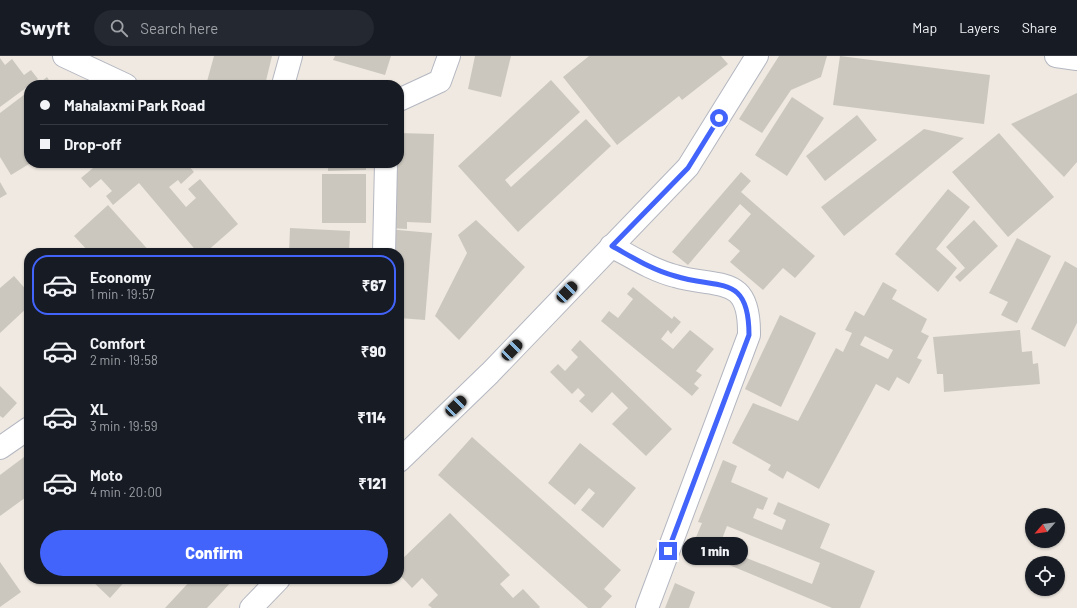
<!DOCTYPE html>
<html lang="en">
<head>
<meta charset="utf-8">
<style>
	:root { --surface:#171b24; --page:#242831; --text:#f1f3f6; --muted:#9ea1a6; --line:#363941; --accent:#4264fb }
	body { margin:0; font-family:Barlow,sans-serif; background:var(--page); color:var(--text); height:100vh; display:flex; flex-direction:column; font-size:15px; white-space:nowrap }
	* { box-sizing:border-box; margin:0 }
	p { font-size:13px; color:var(--muted) }
	.icon { flex:none; width:22px; height:22px; fill:none; stroke:currentColor; stroke-width:2; stroke-linecap:round; stroke-linejoin:round }
	.map { position:relative; flex:1; overflow:hidden }
	.side { position:absolute; left:24px; top:192px; width:380px; height:336px; display:flex; flex-direction:column; background:var(--surface); border-radius:16px; box-shadow:0 1px 3px #0004 }
	.side>* { flex:none }
	.top-card { position:absolute; left:24px; top:24px; width:380px; height:88px; border-radius:16px; box-shadow:0 1px 3px #0004; display:grid; align-content:center; height:88px; padding:0 16px; background:var(--surface) }
	.needle { width:26px; rotate:242deg }
	.fabs { position:absolute; left:1025px; top:452px; display:grid; gap:8px }
	.fabs a { display:grid; place-items:center; width:40px; height:40px; border-radius:50%; background:var(--surface); box-shadow:0 1px 3px #0004; font-size:20px }
	.end { position:absolute; width:18px; height:18px; margin:-9px; border:5px solid #4264fb; background:#fff; box-shadow:0 0 0 2px #fff }
	.from { border-radius:50% }
	.bubble { position:absolute; height:28px; border-radius:14px; background:var(--surface); box-shadow:0 1px 3px #0004; font-size:13px; font-weight:800; line-height:28px; text-align:center }
	.car { position:absolute; width:12px; height:24px; margin:-12px -6px; border-radius:5px; box-shadow:0 0 3px 1px #0007; background:linear-gradient(#222 24%,#8ab4d8 0 40%,#222 0 76%,#8ab4d8 0 86%,#222 0) }
	.top-card b { display:flex; align-items:center; gap:14px; height:38px; font-size:15px }
	.top-card b+b { border-top:1px solid var(--line) }
	.top-card i { width:10px; height:10px; background:var(--text) }
	ul { padding:7px 0 0; list-style:none }
	li { display:flex; align-items:center; gap:12px; height:60px; margin:0 8px 6px; padding:0 8px; border:2px solid transparent; border-radius:16px }
	li div { flex:1 }
	li b { display:block; font-size:15px }
	li em { font-style:normal; font-weight:800 }
	li.on { border-color:var(--accent) }
	li>.icon { width:36px; height:36px; stroke-width:1.5 }
	.button { display:flex; gap:8px; margin-top:auto; padding:8px 16px }
	.button a { flex:1; height:46px; border-radius:24px; background:var(--accent); color:#fff; font-size:16px; font-weight:800; line-height:46px; text-align:center }
	header { display:flex; align-items:center; gap:24px; box-sizing:border-box; height:56px; padding:0 20px; background:var(--surface); border-bottom:1px solid var(--line) }
	header strong { font-size:19px }
	nav { display:flex; gap:22px; margin-inline-start:auto; font-size:14px }
	.search { width:280px; height:36px; background:var(--page); display:flex; align-items:center; gap:10px; box-sizing:border-box; padding:0 14px; border-radius:22px; color:var(--muted); font-size:15px }
	.map>svg:first-child { display:block }
</style>
</head>
<body>
<header>
<strong>Swyft</strong>
<div class="search"><svg class="icon" aria-label="search" viewBox="0 0 24 24"><circle cx="10" cy="10" r="6"/><path d="M15 15l6 6"/></svg>Search here</div>
<nav><a>Map</a><a>Layers</a><a>Share</a></nav>
</header>
<div class="map">
<svg width="1077" height="552" viewBox="0 0 1077 552">
	<rect width="100%" height="100%" fill="#efe9e1"/>
	<path fill="#cbc7bf" fill-rule="evenodd" d="M 214,0 L 272,0 L 265,29 L 206,29 Z
		M 335,0 L 391,0 L 385,19 L 333,4 Z
		M 475,0 L 511,0 L 501,41 L 468,33 Z
		M 589,0 L 721,0 L 728,8 L 682,44 L 679,40 L 617,89 L 563,21 Z
		M 779,0 L 827,0 L 821,21 L 791,34 L 762,77 L 739,63 Z
		M 840,0 L 990,19 L 984,68 L 833,49 Z
		M 0,2 L 5,9 L 12,3 L 24,19 L 31,14 L 38,23 L 0,51 Z
		M 47,21 L 52,29 L 37,29 Z
		M 551,24 L 580,56 L 505,124 L 511,131 L 586,63 L 611,90 L 518,176 L 458,110 Z
		M 29,35 L 29,108 L 11,119 L 0,101 L 0,57 Z
		M 1077,37 L 1077,106 L 1064,121 L 1011,68 Z
		M 792,41 L 824,62 L 787,120 L 755,99 Z
		M 857,59 L 877,84 L 825,125 L 806,100 Z
		M 924,73 L 964,82 L 844,180 L 821,151 Z
		M 399,77 L 434,78 L 431,167 L 407,166 L 407,173 L 388,172 L 391,107 L 399,107 Z
		M 999,77 L 1054,141 L 1008,181 L 952,116 Z
		M 99,107 L 146,107 L 151,112 L 157,107 L 186,107 L 194,116 L 181,128 L 178,124 L 169,131 L 186,151 L 196,142 L 188,133 L 200,123 L 238,168 L 205,197 L 198,197 L 139,127 L 113,149 L 106,140 L 112,135 L 101,123 L 90,132 L 81,122 Z
		M 328,107 L 366,107 L 366,114 L 328,115 Z
		M 741,116 L 751,125 L 741,136 L 815,200 L 795,222 L 783,212 L 763,234 L 730,206 L 740,195 L 728,185 L 751,158 L 740,148 L 688,209 L 672,196 Z
		M 322,118 L 366,118 L 366,167 L 322,167 Z
		M 0,126 L 7,138 L 0,142 Z
		M 948,133 L 970,151 L 936,193 L 957,212 L 938,236 L 895,198 Z
		M 108,149 L 151,197 L 127,197 L 123,192 L 116,197 L 90,197 L 74,180 Z
		M 476,164 L 525,211 L 459,284 L 435,260 L 467,197 L 458,179 Z
		M 974,164 L 998,190 L 960,226 L 955,221 L 965,212 L 946,191 Z
		M 290,172 L 350,175 L 349,197 L 289,197 Z
		M 387,173 L 432,177 L 425,264 L 399,262 L 399,197 L 385,197 Z
		M 1017,182 L 1051,200 L 1017,267 L 1001,259 L 1008,246 L 989,237 Z
		M 1065,205 L 1077,212 L 1077,267 L 1065,291 L 1031,273 Z
		M 14,220 L 29,237 L 29,250 L 0,277 L 0,232 Z
		M 883,226 L 897,234 L 892,243 L 927,263 L 921,276 L 929,280 L 917,302 L 922,304 L 909,328 L 897,321 L 889,335 L 876,328 L 819,433 L 787,415 L 783,423 L 768,414 L 771,409 L 732,387 L 753,347 L 798,365 L 836,292 L 843,296 L 852,277 L 845,274 L 855,255 L 864,260 ZM 865,280 L 893,294 L 888,303 L 860,289 Z
		M 633,231 L 672,263 L 674,260 L 681,266 L 671,278 L 668,274 L 661,283 L 673,293 L 690,274 L 714,293 L 696,315 L 702,319 L 694,328 L 699,332 L 692,340 L 601,265 L 609,255 L 618,262 L 633,243 L 627,238 Z
		M 780,259 L 816,277 L 781,351 L 745,333 Z
		M 1020,274 L 1022,296 L 1032,295 L 1033,308 L 1038,307 L 1040,328 L 944,336 L 943,318 L 937,318 L 933,281 Z
		M 580,284 L 672,373 L 646,400 L 612,368 L 628,352 L 612,336 L 592,357 L 579,345 L 585,339 L 578,332 L 572,338 L 550,316 L 558,308 L 565,315 L 578,301 L 571,294 Z
		M 0,330 L 17,347 L 3,362 L 0,360 Z
		M 472,381 L 621,514 L 604,533 L 612,540 L 601,552 L 588,552 L 438,419 Z
		M 580,387 L 636,432 L 603,472 L 581,454 L 595,437 L 589,432 L 575,449 L 548,427 Z
		M 28,398 L 29,439 L 0,460 L 0,419 Z
		M 723,404 L 737,410 L 731,426 L 768,442 L 763,454 L 757,452 L 753,462 L 782,474 L 786,464 L 773,458 L 778,446 L 830,468 L 820,492 L 875,515 L 860,552 L 832,552 L 691,493 L 702,467 L 698,466 ZM 727,470 L 820,507 L 812,528 L 719,491 Z
		M 450,457 L 510,519 L 500,528 L 513,542 L 523,533 L 540,551 L 539,552 L 432,552 L 428,549 L 438,539 L 422,522 L 412,532 L 399,518 L 399,506 Z
		M 0,506 L 21,536 L 0,551 Z
		M 90,523 L 127,523 L 110,542 Z
		M 192,523 L 234,523 L 207,552 L 165,552 Z
		M 675,527 L 695,536 L 689,552 L 665,552 Z"/>
	<g fill="none" stroke-linecap="round" stroke-linejoin="round">
		<g stroke="#b4b7c1" stroke-width="24">
			<path id="minor" d="M 64,0 L 126,29
				M 283,29 L 291,0
				M 399,44 L 440,25 L 449,0
				M 611,190 C 632,201 652,214 675,220 C 719,233 750,217 749,279 L 647,552
				M 384,197 L 386,107
				M 0,392 L 29,372"/>
		</g>
		<g stroke="#b4b7c1" stroke-width="24">
			<path id="tertiary" d="M 399,405 L 490,317 L 688,111 L 757,0
				M 251,552 L 279,523"/>
		</g>
		<g stroke="#b4b7c1" stroke-width="24">
			<path id="secondary" d="M 1056,0 L 1077,3"/>
		</g>
		<use href="#minor" stroke="#fff" stroke-width="22"/>
		<use href="#tertiary" stroke="#fff" stroke-width="22"/>
		<use href="#secondary" stroke="#fff" stroke-width="22"/>
	</g>
	<g fill="none" stroke-linecap="round" stroke-linejoin="round">
		<path stroke="#4264fb" stroke-width="5" d="M 668,495 L 749,279 C 749,217 719,234 675,220 C 652,214 632,201 612,190 L 688,112 L 719,62"/>
	</g>
</svg>
<div class="fabs">
<a><svg class="needle" viewBox="-14 -14 28 28"><path d="M0-13l5 13h-10z" fill="#e53935"/><path d="M0 13l5-13h-10z" fill="#9ea1a6"/></svg></a>
<a><svg class="icon" aria-label="locate" viewBox="0 0 24 24"><circle cx="12" cy="12" r="6"/><path d="M12 2v4M12 18v4M2 12h4M18 12h4"/></svg></a>
</div>
<i class="end from" style="left:719px;top:62px"></i>
<i class="end" style="left:668px;top:495px"></i>
<div class="bubble" style="left:682px;top:481px;width:66px">1 min</div>
<i class="car" style="left:567px;top:236px;rotate:44deg"></i>
<i class="car" style="left:512px;top:294px;rotate:44deg"></i>
<i class="car" style="left:456px;top:350px;rotate:46deg"></i>
<div class="top-card">
<b><i class="from"></i>Mahalaxmi Park Road</b>
<b><i></i>Drop-off</b>
</div>
<section class="side">
<ul>
<li class="on"><svg class="icon" aria-label="car" viewBox="0 0 24 24"><path d="M5 17H2v-5l4-1 3-4h7l3 4 3 1v5h-3M9 17h6M6 11h13"/><circle cx="7" cy="17" r="2"/><circle cx="17" cy="17" r="2"/></svg><div><b>Economy</b><p>1 min · 19:57</p></div><em>₹67</em></li>
<li><svg class="icon" aria-label="car" viewBox="0 0 24 24"><path d="M5 17H2v-5l4-1 3-4h7l3 4 3 1v5h-3M9 17h6M6 11h13"/><circle cx="7" cy="17" r="2"/><circle cx="17" cy="17" r="2"/></svg><div><b>Comfort</b><p>2 min · 19:58</p></div><em>₹90</em></li>
<li><svg class="icon" aria-label="car" viewBox="0 0 24 24"><path d="M5 17H2v-5l4-1 3-4h7l3 4 3 1v5h-3M9 17h6M6 11h13"/><circle cx="7" cy="17" r="2"/><circle cx="17" cy="17" r="2"/></svg><div><b>XL</b><p>3 min · 19:59</p></div><em>₹114</em></li>
<li><svg class="icon" aria-label="car" viewBox="0 0 24 24"><path d="M5 17H2v-5l4-1 3-4h7l3 4 3 1v5h-3M9 17h6M6 11h13"/><circle cx="7" cy="17" r="2"/><circle cx="17" cy="17" r="2"/></svg><div><b>Moto</b><p>4 min · 20:00</p></div><em>₹121</em></li>
</ul>
<div class="button"><a>Confirm</a></div>
</section>
</div>
</body>
</html>
